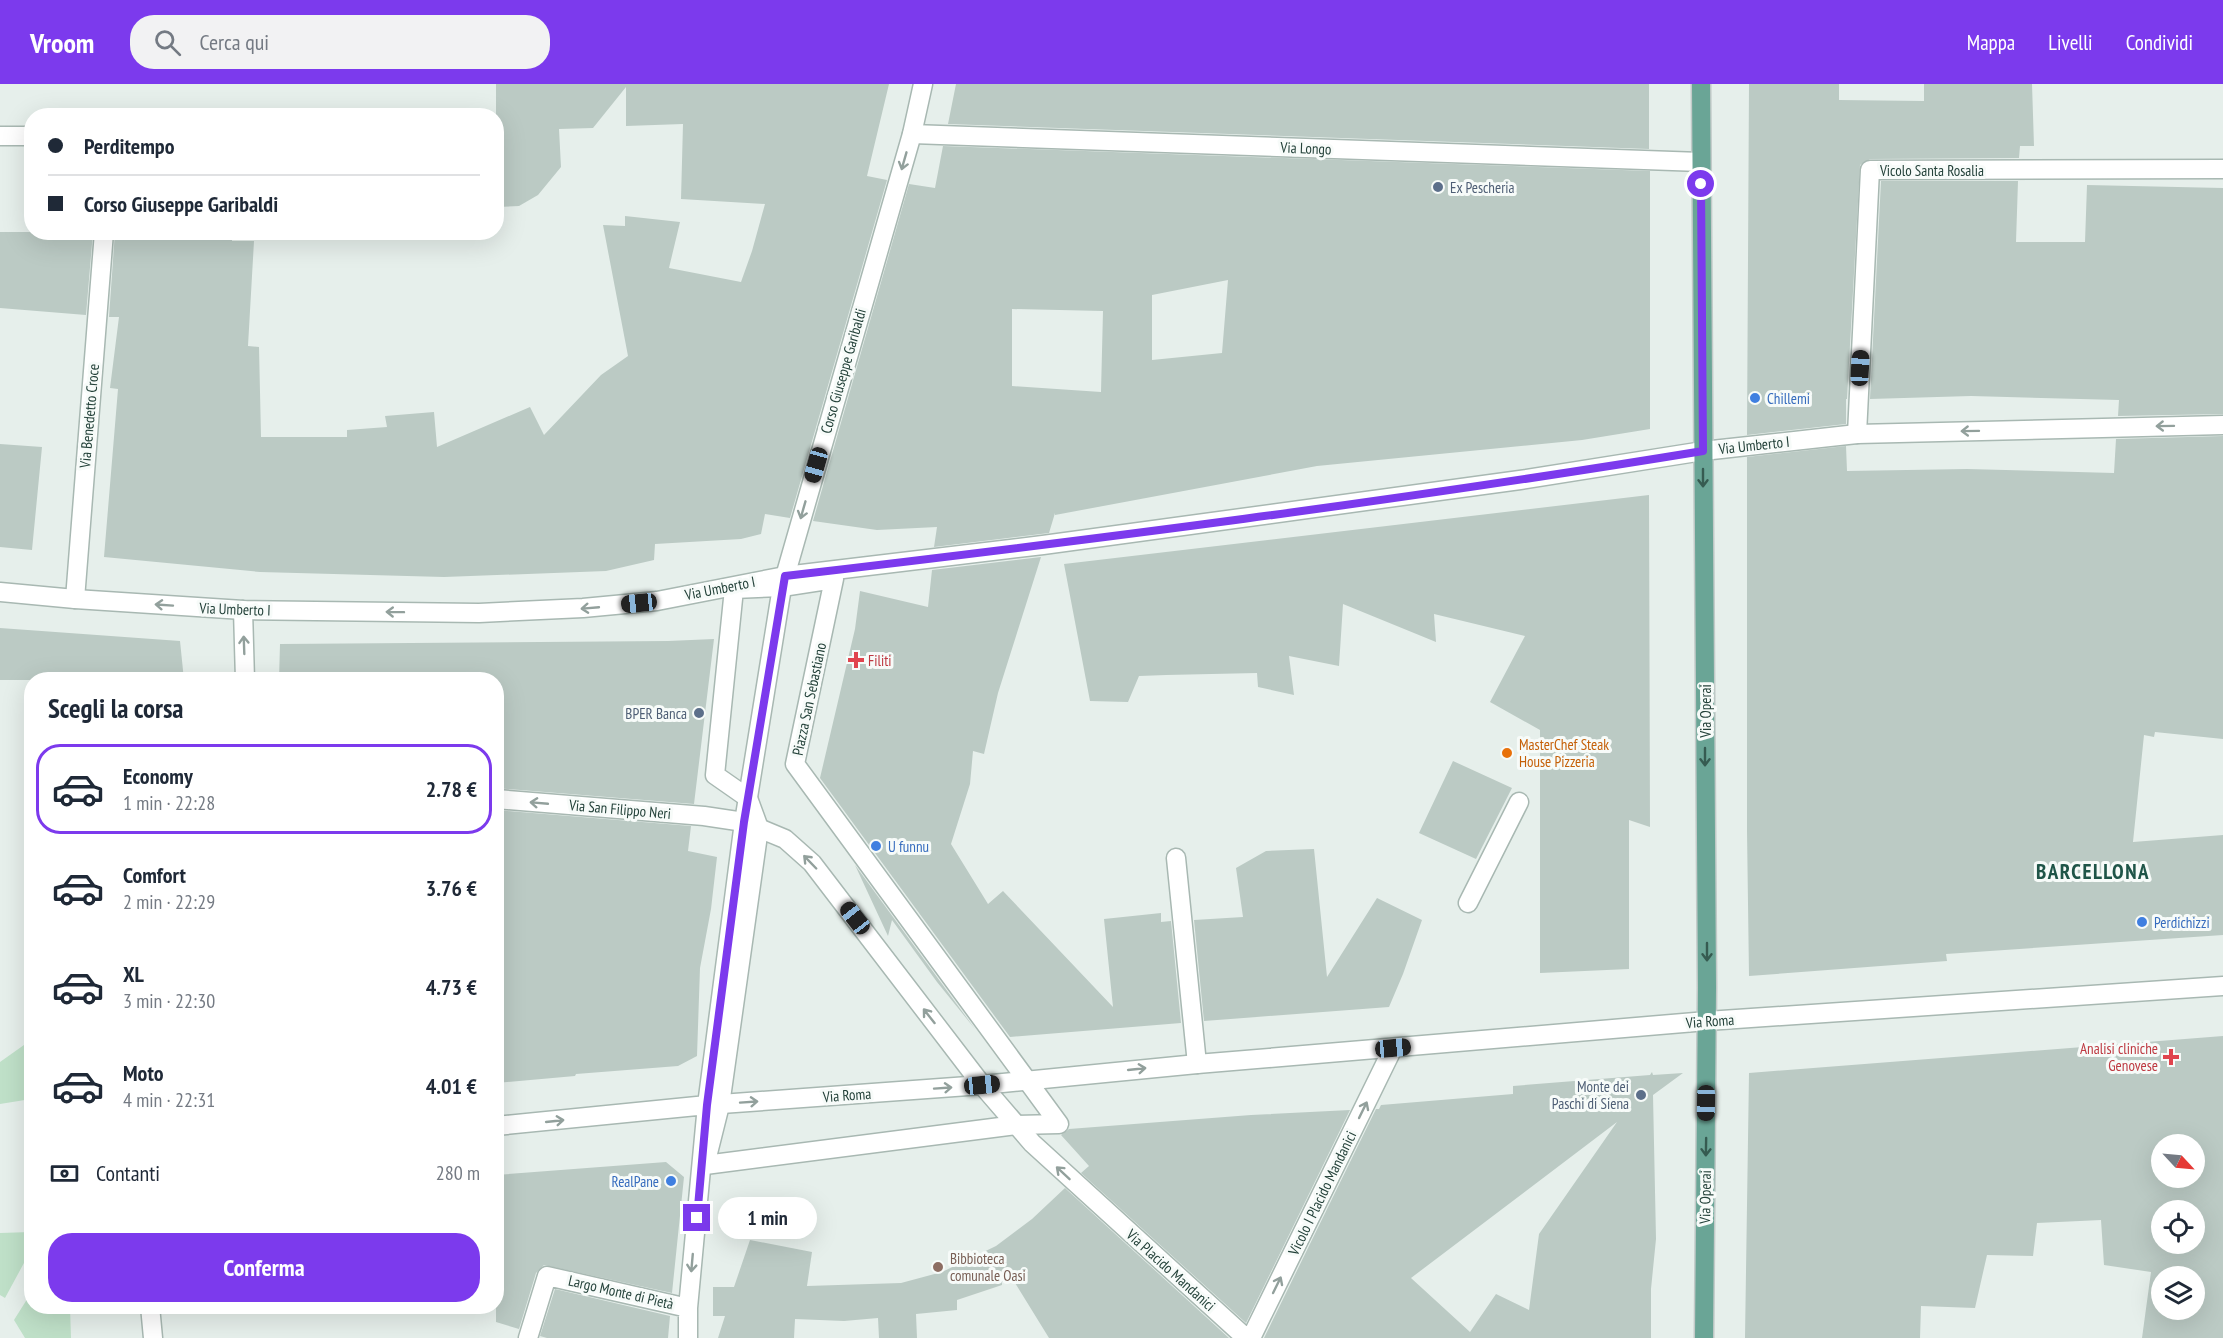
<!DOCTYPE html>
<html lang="it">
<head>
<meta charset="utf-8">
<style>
	:root { --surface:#fff; --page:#f2f2f3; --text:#1f2937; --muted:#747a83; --line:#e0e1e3; --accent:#7c3aed }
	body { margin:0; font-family:"PT Sans Narrow",sans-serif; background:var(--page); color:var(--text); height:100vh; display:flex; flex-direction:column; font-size:22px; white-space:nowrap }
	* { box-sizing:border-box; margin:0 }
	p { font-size:20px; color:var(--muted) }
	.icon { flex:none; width:33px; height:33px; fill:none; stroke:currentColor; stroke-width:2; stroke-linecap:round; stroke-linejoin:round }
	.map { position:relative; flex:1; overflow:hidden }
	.details { position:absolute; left:24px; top:588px; width:480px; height:642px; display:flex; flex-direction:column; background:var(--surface); border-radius:24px; box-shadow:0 6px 24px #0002 }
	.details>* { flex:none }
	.guide { position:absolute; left:24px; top:24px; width:480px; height:132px; border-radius:24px; box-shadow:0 6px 24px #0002; display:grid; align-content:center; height:132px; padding:0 24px; background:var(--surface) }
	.needle { width:39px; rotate:116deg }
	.buttons { position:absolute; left:2151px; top:1050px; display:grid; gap:12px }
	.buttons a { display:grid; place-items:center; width:54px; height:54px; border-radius:50%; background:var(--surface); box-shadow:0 6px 24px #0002; font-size:30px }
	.end { position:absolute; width:27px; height:27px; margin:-14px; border:8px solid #7c3aed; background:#fff; box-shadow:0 0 0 3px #fff }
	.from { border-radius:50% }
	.bubble { position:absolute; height:42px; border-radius:21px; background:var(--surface); box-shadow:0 6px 24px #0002; font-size:20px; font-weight:700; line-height:42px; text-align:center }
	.car { position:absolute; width:18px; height:36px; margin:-18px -9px; border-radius:8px; box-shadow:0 0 4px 2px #0007; background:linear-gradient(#222 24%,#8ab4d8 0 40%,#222 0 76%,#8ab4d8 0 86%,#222 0) }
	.guide b { display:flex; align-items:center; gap:21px; height:57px; font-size:22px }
	.guide b+b { border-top:2px solid var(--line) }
	.guide i { width:15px; height:15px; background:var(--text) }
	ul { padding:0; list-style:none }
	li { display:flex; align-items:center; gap:18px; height:90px; margin:0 12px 9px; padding:0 12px; border:3px solid transparent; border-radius:24px }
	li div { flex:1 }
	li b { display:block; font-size:22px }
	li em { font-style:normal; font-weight:700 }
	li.selected { border-color:var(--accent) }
	li>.icon { width:54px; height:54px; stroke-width:1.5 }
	h2 { padding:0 24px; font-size:27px; line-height:72px }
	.pay { display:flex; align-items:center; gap:15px; height:66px; padding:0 24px; font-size:22px }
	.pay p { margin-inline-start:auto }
	.button { display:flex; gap:12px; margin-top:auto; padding:12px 24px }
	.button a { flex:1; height:69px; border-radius:24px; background:var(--accent); color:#fff; font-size:24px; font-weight:700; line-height:69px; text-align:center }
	header { display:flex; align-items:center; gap:36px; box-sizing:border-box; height:84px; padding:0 30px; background:var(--accent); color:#fff }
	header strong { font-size:28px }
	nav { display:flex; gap:33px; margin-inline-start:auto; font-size:21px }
	.search { width:420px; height:54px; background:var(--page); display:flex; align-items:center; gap:15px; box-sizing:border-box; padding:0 21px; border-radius:24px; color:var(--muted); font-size:22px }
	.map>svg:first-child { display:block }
</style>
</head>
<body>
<header>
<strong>Vroom</strong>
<div class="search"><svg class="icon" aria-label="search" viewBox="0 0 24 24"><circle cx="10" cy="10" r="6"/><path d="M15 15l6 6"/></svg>Cerca qui</div>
<nav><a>Mappa</a><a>Livelli</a><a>Condividi</a></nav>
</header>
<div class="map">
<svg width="2223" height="1254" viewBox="0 0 2223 1254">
	<rect width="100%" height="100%" fill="#e6efeb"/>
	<path fill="#bfe0c8" d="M 24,961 L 31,1015 L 0,1020 L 0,978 Z
		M 31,1148 L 31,1166 L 5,1214 L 0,1211 L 0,1149 Z
		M 31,1209 L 32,1222 L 70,1223 L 71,1254 L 25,1254 L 14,1236 Z"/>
	<path fill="#bbcac4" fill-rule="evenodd" d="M 496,0 L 889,0 L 867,92 L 887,96 L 790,434 L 765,430 L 761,450 L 741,455 L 655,460 L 654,476 L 606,487 L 444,493 L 260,488 L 104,473 L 118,305 L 110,304 L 119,233 L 109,233 L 115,148 L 232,148 L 232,157 L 254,157 L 248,262 L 259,263 L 261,353 L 347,353 L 347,346 L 387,343 L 385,332 L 434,328 L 437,363 L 530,323 L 544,351 L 601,291 L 628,272 L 603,141 L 625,142 L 625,132 L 680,138 L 669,184 L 741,198 L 752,167 L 765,120 L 681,115 L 683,40 L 626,42 L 626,3 L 593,44 L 559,45 L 561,83 L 538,111 L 519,122 L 496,123 Z
		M 956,0 L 1649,0 L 1649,65 L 948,40 Z
		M 1749,0 L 1839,0 L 1839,16 L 1924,17 L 1924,0 L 2032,0 L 2034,62 L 2020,62 L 2019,74 L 1870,75 L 1860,81 L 1847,315 L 1846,315 L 1846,340 L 1747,351 Z
		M 943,62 L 1650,87 L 1650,345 L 1582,356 L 1317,382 L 1055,431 L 1055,429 L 1049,449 L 934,463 L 937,443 L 877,446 L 813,437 L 909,100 L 935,104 ZM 1228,196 L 1222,269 L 1152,276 L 1152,211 ZM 1012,225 L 1103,227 L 1101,308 L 1012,302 Z
		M 1881,97 L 2018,97 L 2016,158 L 2085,158 L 2087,101 L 2223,104 L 2223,330 L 2118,332 L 2119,316 L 1971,312 L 1870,315 Z
		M 0,148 L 93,148 L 86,231 L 0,224 Z
		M 2223,352 L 2223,655 L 2155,648 L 2154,653 L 2144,651 L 2133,758 L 2223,751 L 2223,851 L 1946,870 L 1947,877 L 1749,892 L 1747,747 L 1747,373 L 1846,362 L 1847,387 L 1967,385 L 2114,389 L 2116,355 Z
		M 0,360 L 42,363 L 32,466 L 0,463 Z
		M 1649,411 L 1650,743 L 1629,736 L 1629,885 L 1540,889 L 1540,646 L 1490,618 L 1525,552 L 1434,530 L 1436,558 L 1343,520 L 1339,582 L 1289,572 L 1294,611 L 1258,603 L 1257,589 L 1166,591 L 1139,592 L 1128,618 L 1090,617 L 1064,480 Z
		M 1041,473 L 998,609 L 984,670 L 973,667 L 970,700 L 951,760 L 988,820 L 1003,807 L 1113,923 L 1104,835 L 1161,829 L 1161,838 L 1171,837 L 1181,939 L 1010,953 L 820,694 L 855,545 L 860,507 L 928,523 L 932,486 Z
		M 0,544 L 180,557 L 184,596 L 0,596 Z
		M 714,555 L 694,720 L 496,704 L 496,596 L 279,596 L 280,560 L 668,557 Z
		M 1453,677 L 1512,704 L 1476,775 L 1419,749 Z
		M 496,726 L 691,742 L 688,767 L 717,773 L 711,825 L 700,884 L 697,972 L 678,982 L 576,990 L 575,992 L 496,999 Z
		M 1314,765 L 1327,893 L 1377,814 L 1422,836 L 1403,890 L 1389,923 L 1204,937 L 1194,836 L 1243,833 L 1236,784 L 1266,767 Z
		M 855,781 L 975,945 L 937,898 L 892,836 L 888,852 Z
		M 2223,952 L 2223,1254 L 2142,1254 L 2151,1188 L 2104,1181 L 2101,1136 L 2037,1139 L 2033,1172 L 1987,1171 L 1975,1224 L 1921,1222 L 1920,1254 L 1745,1254 L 1749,989 ZM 2162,1060 L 2194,1060 L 2194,1094 L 2162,1094 ZM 2162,1126 L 2194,1126 L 2194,1160 L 2162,1160 ZM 2162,1192 L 2194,1192 L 2194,1226 L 2162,1226 Z
		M 1652,988 L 1653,991 L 1683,989 L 1653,1011 L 1656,1155 L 1651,1205 L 1651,1254 L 1264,1254 L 1376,1025 L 1379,1025 L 1381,1021 L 1513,1010 L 1513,1002 L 1650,991 ZM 1617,1038 L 1539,1150 L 1529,1226 L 1496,1210 L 1470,1248 L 1411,1194 Z
		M 1350,1026 L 1246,1239 L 1081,1089 L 1089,1082 L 1061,1051 L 1069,1045 L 1251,1031 Z
		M 666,1078 L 684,1093 L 672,1209 L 544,1181 L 536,1189 L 519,1245 L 496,1238 L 496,1091 Z
		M 1065,1104 L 1229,1254 L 1049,1254 L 1012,1194 L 1002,1198 L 1002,1201 L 957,1216 L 957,1226 L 916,1230 L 917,1254 L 879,1254 L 878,1234 L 844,1237 L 795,1235 L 794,1254 L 718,1254 L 725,1232 L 713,1232 L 713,1203 L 734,1203 L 750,1156 L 812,1168 L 807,1202 L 901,1199 L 942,1188 L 996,1162 L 1032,1135 Z
		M 555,1205 L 670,1232 L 668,1254 L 547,1254 L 540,1252 Z"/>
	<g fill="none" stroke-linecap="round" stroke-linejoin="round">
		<g stroke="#a8b8b2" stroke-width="21">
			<path id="service" d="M 1468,819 L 1519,718"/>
		</g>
		<g stroke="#a8b8b2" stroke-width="21">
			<path id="pedestrian" d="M 912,50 L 1701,78
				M 834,495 L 795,680 L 1059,1040 L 1016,1041 L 705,1081 L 720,1021 L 759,744 L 748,714 L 715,691 L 734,505 L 782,503 Z
				M 1176,774 L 1197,980"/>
		</g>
		<g stroke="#a8b8b2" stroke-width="21">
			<path id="minor" d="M 0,52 L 32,52
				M 1857,350 L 1870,86 L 2223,85
				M 75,515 L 104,148
				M 243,526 L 245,596
				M 496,715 L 704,732 L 744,738 L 785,755 L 812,779 L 982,1001 L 1032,1059 L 1246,1254
				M 496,1042 L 707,1021 L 982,1001 L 1197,980 L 1707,937 L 2223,902
				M 150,1222 L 153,1254
				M 528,1254 L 547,1192 L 688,1224
				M 688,1254 L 688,1224 L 707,1021 L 744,738 L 782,503 L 912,50 L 923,0
				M 1251,1254 L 1393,964"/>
		</g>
		<g stroke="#a8b8b2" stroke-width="21">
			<path id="tertiary" d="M 0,508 L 75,515 L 243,526 L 479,529 L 583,524 L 657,517 L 785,492 L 1043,461 L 1520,396 L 1703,367 L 1857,350 L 2223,341"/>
		</g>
		<g stroke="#c2cac8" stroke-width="21">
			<path id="primary" d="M 1701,0 L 1707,903 L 1704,1254"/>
		</g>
		<use href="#service" stroke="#fff" stroke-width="18"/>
		<use href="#pedestrian" stroke="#fff" stroke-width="18"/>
		<use href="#minor" stroke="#fff" stroke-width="18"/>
		<use href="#tertiary" stroke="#fff" stroke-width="18"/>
		<use href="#primary" stroke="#6aa596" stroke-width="18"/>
	</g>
	<defs><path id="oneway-shaft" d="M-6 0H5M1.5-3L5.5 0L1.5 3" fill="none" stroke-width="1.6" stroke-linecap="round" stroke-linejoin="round" transform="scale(1.5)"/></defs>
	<g stroke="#92a09c">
		<use href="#oneway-shaft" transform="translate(904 77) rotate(106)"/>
		<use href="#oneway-shaft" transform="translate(2165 342) rotate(179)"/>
		<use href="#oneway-shaft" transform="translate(1970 347) rotate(179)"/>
		<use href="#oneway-shaft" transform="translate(803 426) rotate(106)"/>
		<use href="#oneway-shaft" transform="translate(164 521) rotate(-176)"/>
		<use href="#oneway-shaft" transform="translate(590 524) rotate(175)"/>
		<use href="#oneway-shaft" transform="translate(395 528) rotate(-179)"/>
		<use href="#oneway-shaft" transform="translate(244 561) rotate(-92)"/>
		<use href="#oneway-shaft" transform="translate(539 719) rotate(-175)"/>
		<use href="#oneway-shaft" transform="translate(810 778) rotate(-134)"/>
		<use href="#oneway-shaft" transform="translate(929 932) rotate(-128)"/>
		<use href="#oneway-shaft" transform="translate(1137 985) rotate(-6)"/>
		<use href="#oneway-shaft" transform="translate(943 1004) rotate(-4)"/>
		<use href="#oneway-shaft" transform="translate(749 1018) rotate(-4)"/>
		<use href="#oneway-shaft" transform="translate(1363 1026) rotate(-64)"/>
		<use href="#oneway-shaft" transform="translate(555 1037) rotate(-6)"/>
		<use href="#oneway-shaft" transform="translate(1063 1089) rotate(-137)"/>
		<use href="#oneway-shaft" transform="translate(692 1179) rotate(95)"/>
		<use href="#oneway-shaft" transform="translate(1277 1201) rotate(-64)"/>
	</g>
	<g stroke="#365b51">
		<use href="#oneway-shaft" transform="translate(1703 394) rotate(90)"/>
		<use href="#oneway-shaft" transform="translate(1705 673) rotate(90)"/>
		<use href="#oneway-shaft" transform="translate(1707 868) rotate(90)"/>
		<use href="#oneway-shaft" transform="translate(1706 1063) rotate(91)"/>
	</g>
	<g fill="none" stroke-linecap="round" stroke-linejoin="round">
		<path stroke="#7c3aed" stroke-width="8" d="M 697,1134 L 707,1021 L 744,738 L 785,492 C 1092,456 1398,417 1703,367 L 1701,100"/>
	</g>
	<g fill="#5c6f8a" stroke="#f7fbf9" stroke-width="2">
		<circle cx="1438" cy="103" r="6"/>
		<circle cx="699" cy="629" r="6"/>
		<circle cx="1641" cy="1011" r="6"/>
	</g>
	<g fill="#3f7fe0" stroke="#f7fbf9" stroke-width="2">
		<circle cx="1755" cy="314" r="6"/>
		<circle cx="876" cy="762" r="6"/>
		<circle cx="2142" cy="838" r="6"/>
		<circle cx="671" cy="1097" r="6"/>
	</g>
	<g fill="#e0444e" stroke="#f7fbf9" stroke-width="2">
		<path d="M853 567h6v6h6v6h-6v6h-6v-6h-6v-6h6z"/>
		<path d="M2168 964h6v6h6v6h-6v6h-6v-6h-6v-6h6z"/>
	</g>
	<circle fill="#e8710a" stroke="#f7fbf9" stroke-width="2" cx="1507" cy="669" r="6"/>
	<circle fill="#8d6e63" stroke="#f7fbf9" stroke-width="2" cx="938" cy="1183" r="6"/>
	<g text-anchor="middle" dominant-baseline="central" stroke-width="6" stroke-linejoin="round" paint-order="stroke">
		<g font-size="15" fill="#24423a" stroke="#f7fbf9">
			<text transform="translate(1306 64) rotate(2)">Via Longo</text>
			<text x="1932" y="86">Vicolo Santa Rosalia</text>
			<text transform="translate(843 287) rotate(-74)">Corso Giuseppe Garibaldi</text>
			<text transform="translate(89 332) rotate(-85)">Via Benedetto Croce</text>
			<text transform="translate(1754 361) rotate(-6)">Via Umberto I</text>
			<text transform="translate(720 504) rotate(-11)">Via Umberto I</text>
			<text transform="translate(235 525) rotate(2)">Via Umberto I</text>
			<text transform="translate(809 615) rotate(-78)">Piazza San Sebastiano</text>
			<text transform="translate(1705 627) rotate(-90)">Via Operai</text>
			<text transform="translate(620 725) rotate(5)">Via San Filippo Neri</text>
			<text transform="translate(1710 937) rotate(-4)">Via Roma</text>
			<text transform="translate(847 1011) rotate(-4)">Via Roma</text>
			<text transform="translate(1322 1109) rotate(-64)">Vicolo I Placido Mandanici</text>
			<text transform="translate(1705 1113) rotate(-89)">Via Operai</text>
			<text transform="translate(1171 1186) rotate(42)">Via Placido Mandanici</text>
			<text transform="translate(621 1208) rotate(13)">Largo Monte di Pietà</text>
		</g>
		<g font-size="15" fill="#4e5e75" stroke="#f7fbf9" text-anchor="end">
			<text x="1450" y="103" text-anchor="start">Ex Pescheria</text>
			<text x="687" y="629">BPER Banca</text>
			<text x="1629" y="1002">Monte dei<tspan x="1629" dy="17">Paschi di Siena</tspan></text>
		</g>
		<g font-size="15" fill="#366cbe" stroke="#f7fbf9" text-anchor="start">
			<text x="1767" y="314">Chillemi</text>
			<text x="888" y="762">U funnu</text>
			<text x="2154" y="838">Perdichizzi</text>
			<text x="659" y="1097" text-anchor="end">RealPane</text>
		</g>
		<g font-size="15" fill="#be3a42" stroke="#f7fbf9" text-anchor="start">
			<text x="868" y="576">Filiti</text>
			<text x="2158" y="964" text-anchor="end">Analisi cliniche<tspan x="2158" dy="17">Genovese</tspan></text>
		</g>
		<g font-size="15" fill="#c56008" stroke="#f7fbf9" text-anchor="start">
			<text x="1519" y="660">MasterChef Steak<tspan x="1519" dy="17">House Pizzeria</tspan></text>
		</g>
		<g font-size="15" fill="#785e54" stroke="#f7fbf9" text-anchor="start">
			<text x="950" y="1174">Bibbioteca<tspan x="950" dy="17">comunale Oasi</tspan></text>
		</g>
		<g font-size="21" font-weight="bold" letter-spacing="1.5" fill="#1f5548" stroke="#f7fbf9">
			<text x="2093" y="787">BARCELLONA</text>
		</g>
	</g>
</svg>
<div class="buttons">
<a><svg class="needle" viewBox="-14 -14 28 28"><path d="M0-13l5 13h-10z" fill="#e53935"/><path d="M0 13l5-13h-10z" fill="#747a83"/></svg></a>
<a><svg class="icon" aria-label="locate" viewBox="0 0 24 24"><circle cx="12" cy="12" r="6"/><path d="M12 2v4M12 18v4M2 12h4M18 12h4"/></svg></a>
<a><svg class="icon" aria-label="layers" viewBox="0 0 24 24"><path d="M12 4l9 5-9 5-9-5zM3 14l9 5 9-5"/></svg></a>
</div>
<i class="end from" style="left:1701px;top:100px"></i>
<i class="end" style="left:697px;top:1134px"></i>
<div class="bubble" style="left:718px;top:1113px;width:99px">1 min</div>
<i class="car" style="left:1860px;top:284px;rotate:3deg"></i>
<i class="car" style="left:816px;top:381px;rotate:196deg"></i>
<i class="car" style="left:639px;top:519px;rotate:264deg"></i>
<i class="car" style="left:855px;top:834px;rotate:322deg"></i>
<i class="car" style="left:1393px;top:964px;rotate:85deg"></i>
<i class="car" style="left:982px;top:1001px;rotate:84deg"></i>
<i class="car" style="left:1706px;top:1019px;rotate:181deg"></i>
<div class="guide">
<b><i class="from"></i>Perditempo</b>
<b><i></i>Corso Giuseppe Garibaldi</b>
</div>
<section class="details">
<h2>Scegli la corsa</h2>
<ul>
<li class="selected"><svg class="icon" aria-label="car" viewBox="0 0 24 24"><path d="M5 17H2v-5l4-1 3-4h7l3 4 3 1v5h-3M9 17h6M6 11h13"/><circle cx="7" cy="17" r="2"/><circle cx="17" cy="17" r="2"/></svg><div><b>Economy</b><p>1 min · 22:28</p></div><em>2.78 €</em></li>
<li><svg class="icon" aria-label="car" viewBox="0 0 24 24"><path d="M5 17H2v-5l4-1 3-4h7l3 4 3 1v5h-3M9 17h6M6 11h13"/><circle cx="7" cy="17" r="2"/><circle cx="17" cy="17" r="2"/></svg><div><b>Comfort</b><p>2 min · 22:29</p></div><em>3.76 €</em></li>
<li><svg class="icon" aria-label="car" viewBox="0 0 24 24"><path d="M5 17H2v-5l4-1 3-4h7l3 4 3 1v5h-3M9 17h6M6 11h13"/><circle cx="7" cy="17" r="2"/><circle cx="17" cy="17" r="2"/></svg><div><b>XL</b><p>3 min · 22:30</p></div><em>4.73 €</em></li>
<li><svg class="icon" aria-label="car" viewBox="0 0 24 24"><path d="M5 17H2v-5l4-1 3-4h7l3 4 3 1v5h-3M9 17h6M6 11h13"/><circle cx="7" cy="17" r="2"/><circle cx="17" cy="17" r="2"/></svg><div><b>Moto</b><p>4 min · 22:31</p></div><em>4.01 €</em></li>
</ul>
<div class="pay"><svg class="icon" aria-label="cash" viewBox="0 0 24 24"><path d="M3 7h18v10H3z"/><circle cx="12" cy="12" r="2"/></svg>Contanti<p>280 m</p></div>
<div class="button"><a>Conferma</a></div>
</section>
</div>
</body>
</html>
